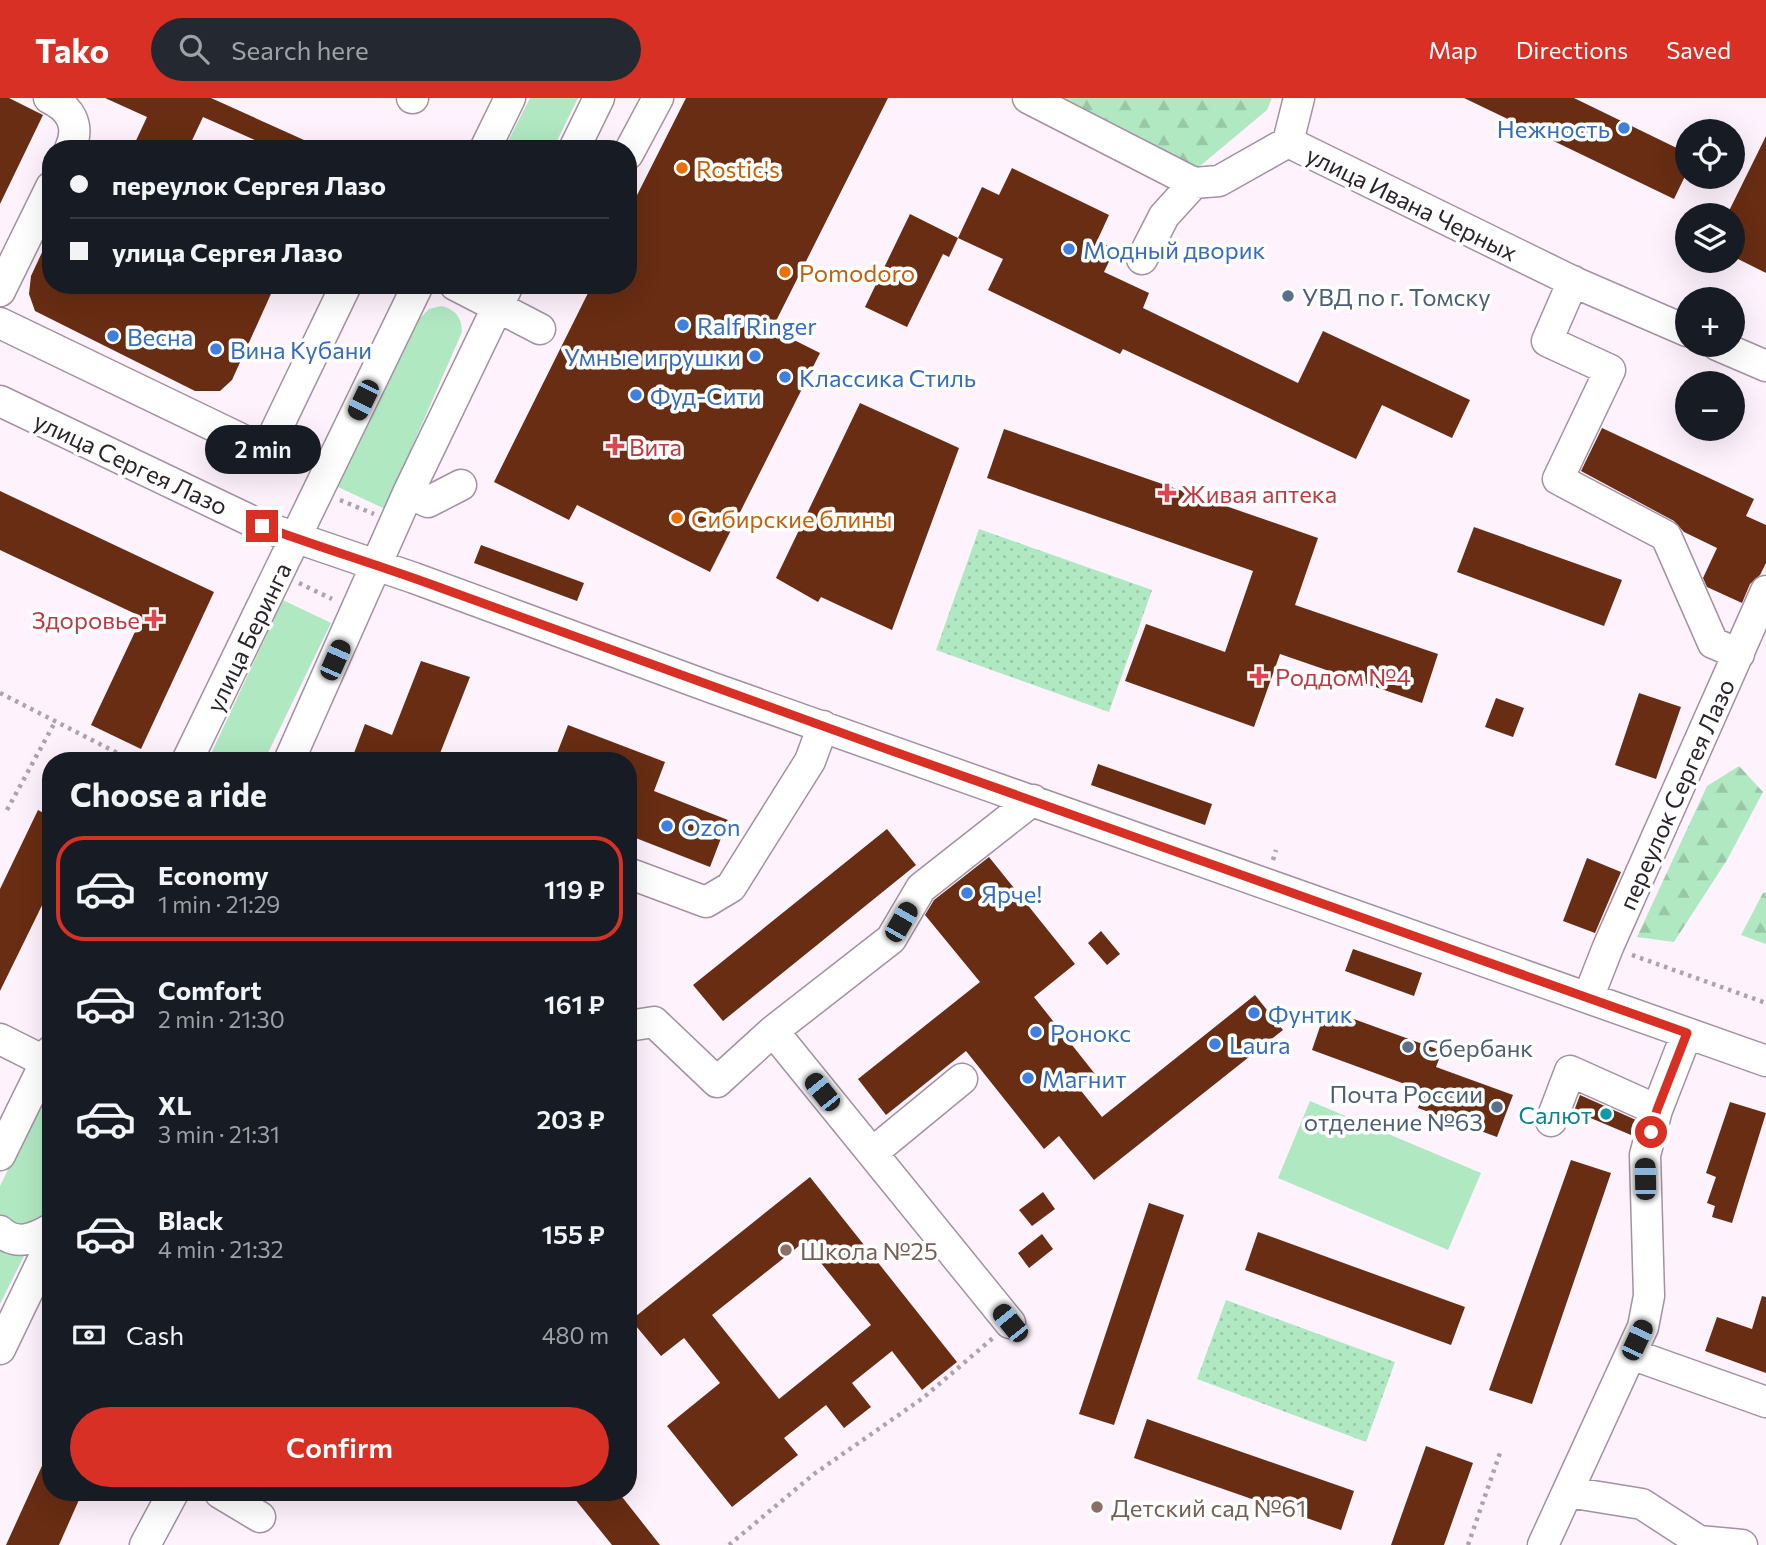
<!DOCTYPE html>
<html lang="en">
<head>
<meta charset="utf-8">
<style>
	:root { --surface:#171b24; --page:#242831; --text:#f1f3f6; --muted:#9ea1a6; --line:#363941; --accent:#d93025 }
	body { margin:0; font-family:Commissioner,sans-serif; background:var(--page); color:var(--text); height:100vh; display:flex; flex-direction:column; font-size:26px; white-space:nowrap }
	* { box-sizing:border-box; margin:0 }
	p { font-size:23px; color:var(--muted) }
	.icon { flex:none; width:38px; height:38px; fill:none; stroke:currentColor; stroke-width:2; stroke-linecap:round; stroke-linejoin:round }
	.map { position:relative; flex:1; overflow:hidden }
	.drawer { position:absolute; left:42px; top:654px; width:595px; height:749px; display:flex; flex-direction:column; background:var(--surface); border-radius:28px; box-shadow:0 7px 28px #0002 }
	.drawer>* { flex:none }
	.top-card { position:absolute; left:42px; top:42px; width:595px; height:154px; border-radius:28px; box-shadow:0 7px 28px #0002; display:grid; align-content:center; height:154px; padding:0 28px; background:var(--surface) }
	.buttons { position:absolute; left:1675px; top:21px; display:grid; gap:14px }
	.buttons a { display:grid; place-items:center; width:70px; height:70px; border-radius:50%; background:var(--surface); box-shadow:0 7px 28px #0002; font-size:35px }
	.end { position:absolute; width:32px; height:32px; margin:-16px; border:9px solid #d93025; background:#fff; box-shadow:0 0 0 4px #fff }
	.from { border-radius:50% }
	.bubble { position:absolute; height:49px; border-radius:24px; background:var(--surface); box-shadow:0 7px 28px #0002; font-size:23px; font-weight:600; line-height:49px; text-align:center }
	.car { position:absolute; width:21px; height:42px; margin:-21px -10px; border-radius:9px; box-shadow:0 0 5px 2px #0007; background:linear-gradient(#222 24%,#8ab4d8 0 40%,#222 0 76%,#8ab4d8 0 86%,#222 0) }
	.top-card b { display:flex; align-items:center; gap:24px; height:66px; font-size:26px }
	.top-card b+b { border-top:2px solid var(--line) }
	.top-card i { width:18px; height:18px; background:var(--text) }
	ul { padding:0; list-style:none }
	li { display:flex; align-items:center; gap:21px; height:105px; margin:0 14px 10px; padding:0 14px; border:4px solid transparent; border-radius:28px }
	li div { flex:1 }
	li b { display:block; font-size:26px }
	li em { font-style:normal; font-weight:600 }
	li.on { border-color:var(--accent) }
	li>.icon { width:63px; height:63px; stroke-width:1.5 }
	h2 { padding:0 28px; font-size:32px; line-height:84px }
	.pay { display:flex; align-items:center; gap:18px; height:77px; padding:0 28px; font-size:26px }
	.pay p { margin-inline-start:auto }
	.button { display:flex; gap:14px; margin-top:auto; padding:14px 28px }
	.button a { flex:1; height:80px; border-radius:42px; background:var(--accent); color:#fff; font-size:28px; font-weight:600; line-height:80px; text-align:center }
	header { display:flex; align-items:center; gap:42px; box-sizing:border-box; height:98px; padding:0 35px; background:var(--accent); color:#fff }
	header strong { font-size:33px }
	nav { display:flex; gap:38px; margin-inline-start:auto; font-size:24px }
	.search { width:490px; height:63px; background:var(--page); display:flex; align-items:center; gap:18px; box-sizing:border-box; padding:0 24px; border-radius:38px; color:var(--muted); font-size:26px }
	.map>svg:first-child { display:block }
</style>
</head>
<body>
<header>
<strong>Tako</strong>
<div class="search"><svg class="icon" aria-label="search" viewBox="0 0 24 24"><circle cx="10" cy="10" r="6"/><path d="M15 15l6 6"/></svg>Search here</div>
<nav><a>Map</a><a>Directions</a><a>Saved</a></nav>
</header>
<div class="map">
<svg width="1766" height="1447" viewBox="0 0 1766 1447">
	<defs>
		<pattern id="forest-firs" width="22" height="20" patternUnits="userSpaceOnUse" patternTransform="scale(1.75)"><rect width="22" height="20" fill="#b0e8c2"/><path d="M5 1l3.5 6h-7zM16 11l3.5 6h-7z" fill="#98c7a7"/></pattern>
		<pattern id="park-dots" width="8" height="8" patternUnits="userSpaceOnUse" patternTransform="scale(1.75)"><rect width="8" height="8" fill="#b0e8c2"/><path d="M2 2h.1M6 6h.1" fill="none" stroke="#98c7a7" stroke-width="1.8" stroke-linecap="round"/></pattern>
	</defs>
	<rect width="100%" height="100%" fill="#fef2fd"/>
	<path fill="#b0e8c2" d="M 530,0 L 578,0 L 553,51 L 504,51 Z
		M 442,208 C 456,212 462,220 462,234 L 385,411 L 338,389 L 420,220 L 429,211 Z
		M 283,502 L 331,525 L 264,663 L 211,663 L 210,658 Z
		M 51,983 L 51,1102 L 41,1122 L 22,1130 L 0,1120 L 0,1088 Z
		M 1310,1003 L 1481,1075 L 1448,1152 L 1278,1080 Z
		M 0,1145 L 25,1156 L 0,1206 Z"/>
	<path fill="url(#forest-firs)" d="M 1053,0 L 1272,0 L 1267,12 L 1194,73 Z
		M 1739,668 L 1763,694 L 1727,762 L 1674,844 L 1637,839 L 1707,688 Z
		M 1766,794 L 1766,846 L 1741,837 L 1763,795 Z"/>
	<path fill="url(#park-dots)" d="M 979,431 L 1152,492 L 1109,614 L 936,552 Z
		M 1226,1202 L 1395,1264 L 1366,1344 L 1197,1281 Z"/>
	<path fill="#682d13" fill-rule="evenodd" d="M 0,0 L 9,0 L 43,17 L 0,106 Z
		M 105,0 L 211,0 L 324,51 L 275,51 L 203,19 L 188,51 L 132,51 L 147,19 Z
		M 686,0 L 888,0 L 772,231 L 820,255 L 710,474 L 577,407 L 569,422 L 494,384 L 592,187 L 628,187 L 628,115 Z
		M 1464,0 L 1574,0 L 1687,55 L 1687,74 L 1674,101 Z
		M 1766,38 L 1766,175 L 1732,158 L 1732,117 L 1727,117 Z
		M 1012,70 L 1109,117 L 1097,143 L 1115,151 L 1104,174 L 1149,195 L 1143,210 L 1298,285 L 1323,233 L 1470,302 L 1452,340 L 1382,307 L 1356,361 L 1123,251 L 1120,256 L 988,192 L 1003,161 L 958,140 L 982,89 L 999,97 Z
		M 910,116 L 958,140 L 949,159 L 943,156 L 907,229 L 865,209 Z
		M 51,135 L 51,187 L 275,187 L 232,282 L 220,293 L 195,293 L 35,213 L 29,196 L 31,178 Z
		M 860,305 L 959,350 L 892,532 L 821,499 L 818,504 L 776,480 Z
		M 1602,330 L 1754,401 L 1746,418 L 1766,427 L 1766,465 L 1760,477 L 1750,486 L 1742,505 L 1707,489 L 1703,480 L 1717,450 L 1684,434 L 1674,423 L 1581,373 Z
		M 1004,331 L 1318,440 L 1295,507 L 1438,556 L 1422,605 L 1280,556 L 1254,629 L 1125,583 L 1146,526 L 1225,554 L 1253,473 L 987,380 Z
		M 0,393 L 214,494 L 141,651 L 91,627 L 142,519 L 0,452 Z
		M 1474,429 L 1622,482 L 1604,528 L 1457,474 Z
		M 481,447 L 584,485 L 577,503 L 474,465 Z
		M 421,563 L 470,579 L 437,663 L 351,663 L 365,626 L 392,637 Z
		M 1639,595 L 1681,609 L 1656,681 L 1615,667 Z
		M 1496,600 L 1524,610 L 1513,639 L 1485,629 Z
		M 568,627 L 665,664 L 654,693 L 728,722 L 710,769 L 628,737 L 628,663 L 554,663 Z
		M 1098,666 L 1212,706 L 1205,727 L 1091,687 Z
		M 38,712 L 51,719 L 51,789 L 0,893 L 0,791 Z
		M 887,731 L 916,767 L 723,923 L 693,887 Z
		M 989,759 L 1075,866 L 1034,899 L 1095,976 L 1078,989 L 1102,1019 L 1255,897 L 1283,932 L 1094,1082 L 1059,1038 L 1044,1051 L 966,953 L 886,1017 L 858,981 L 980,884 L 925,817 L 934,802 Z
		M 1587,760 L 1621,774 L 1595,835 L 1563,823 Z
		M 1101,833 L 1120,856 L 1107,867 L 1088,845 Z
		M 1353,851 L 1422,875 L 1414,898 L 1345,873 Z
		M 1326,911 L 1442,953 L 1436,969 L 1513,997 L 1497,1039 L 1418,1010 L 1424,993 L 1312,952 Z
		M 1580,997 L 1636,1022 L 1631,1037 L 1574,1013 Z
		M 1730,1004 L 1766,1015 L 1732,1125 L 1712,1119 L 1715,1108 L 1707,1105 L 1716,1079 L 1706,1075 Z
		M 1571,1062 L 1611,1075 L 1532,1306 L 1489,1292 Z
		M 810,1079 L 957,1264 L 922,1292 L 892,1253 L 852,1285 L 871,1309 L 844,1330 L 826,1307 L 784,1340 L 798,1357 L 732,1409 L 667,1328 L 720,1285 L 684,1240 L 661,1258 L 631,1222 ZM 804,1144 L 871,1227 L 779,1301 L 712,1217 Z
		M 1043,1094 L 1055,1111 L 1032,1128 L 1019,1112 Z
		M 1149,1105 L 1184,1117 L 1114,1327 L 1079,1316 Z
		M 1258,1134 L 1465,1209 L 1451,1247 L 1245,1172 Z
		M 1042,1136 L 1053,1151 L 1029,1170 L 1018,1155 Z
		M 1762,1198 L 1766,1199 L 1766,1275 L 1705,1253 L 1717,1219 L 1752,1231 Z
		M 1147,1321 L 1354,1393 L 1341,1432 L 1134,1360 Z
		M 51,1348 L 51,1395 L 82,1395 L 59,1447 L 6,1447 Z
		M 1426,1348 L 1473,1365 L 1444,1447 L 1391,1447 Z
		M 570,1395 L 619,1395 L 660,1447 L 612,1447 Z"/>
	<g fill="none" stroke-linecap="round" stroke-linejoin="round">
		<g stroke="#a491a3" stroke-width="33">
			<path id="minor" d="M 49,0 C 70,10 81,27 70,51
				M 412,0 L 413,0
				M 1028,0 L 1194,85 L 1219,83 L 1288,44
				M 1288,44 L 1576,185 L 1687,233
				M 1288,44 L 1299,0
				M 485,51 L 510,0
				M 574,51 L 599,0
				M 628,56 L 658,0
				M 1142,161 L 1164,118 L 1194,85
				M 1573,183 L 1547,243 L 1610,272 L 1558,381 L 1666,438 L 1713,545 L 1739,556
				M 455,187 L 540,231
				M 0,193 L 51,89
				M 0,225 L 266,353 L 346,187
				M 1717,247 L 1766,268
				M 0,303 L 262,428 L 414,480 L 710,589 L 1766,963
				M 408,395 L 428,404 L 461,387
				M 187,663 L 418,187
				M 289,663 L 408,395 L 508,187
				M 628,775 L 706,804 L 731,789 L 810,663 L 823,628
				M 1588,900 L 1608,849 L 1766,493
				M 628,928 L 654,924 L 717,984 L 773,933
				M 0,941 L 46,964
				M 1551,1023 L 1570,973 L 1657,1012
				M 872,1055 L 962,981
				M 0,1057 L 51,953
				M 0,1133 C 16,1148 34,1141 51,1131
				M 1010,1225 L 773,933 L 891,841 L 921,790 L 1033,702
				M 0,1251 L 51,1145
				M 1631,1256 L 1766,1304
				M 1568,1394 L 1642,1406 L 1699,1443 L 1742,1447
				M 220,1395 L 260,1419
				M 145,1447 L 173,1395
				M 1543,1447 L 1643,1229 L 1649,1198 L 1645,1057 L 1657,1012 L 1687,935"/>
		</g>
		<path stroke="#ada3ac" stroke-width="4.5" stroke-dasharray="3.5 5" stroke-linecap="butt" d="M 340,402 L 374,416
			M 299,485 L 332,501
			M 0,595 L 133,663
			M 7,712 L 55,624
			M 1273,762 L 1276,752
			M 1632,857 L 1766,905
			M 729,1447 L 814,1376 L 923,1300 L 993,1240
			M 1468,1447 L 1501,1352"/>
		<use href="#minor" stroke="#fff" stroke-width="30"/>
	</g>
	<g fill="none" stroke-linecap="round" stroke-linejoin="round">
		<path stroke="#d93025" stroke-width="9" d="M 262,428 C 321,450 382,468 441,490 C 855,642 1272,787 1687,935 L 1657,1012 L 1651,1034"/>
	</g>
	<g fill="#3f7fe0" stroke="#fff" stroke-width="2.5">
		<circle cx="1624" cy="30" r="7"/>
		<circle cx="1069" cy="151" r="7"/>
		<circle cx="683" cy="227" r="7"/>
		<circle cx="113" cy="238" r="7"/>
		<circle cx="216" cy="251" r="7"/>
		<circle cx="755" cy="258" r="7"/>
		<circle cx="785" cy="279" r="7"/>
		<circle cx="636" cy="297" r="7"/>
		<circle cx="667" cy="728" r="7"/>
		<circle cx="967" cy="795" r="7"/>
		<circle cx="1254" cy="915" r="7"/>
		<circle cx="1036" cy="934" r="7"/>
		<circle cx="1215" cy="946" r="7"/>
		<circle cx="1028" cy="980" r="7"/>
	</g>
	<g fill="#e8710a" stroke="#fff" stroke-width="2.5">
		<circle cx="682" cy="70" r="7"/>
		<circle cx="785" cy="174" r="7"/>
		<circle cx="677" cy="420" r="7"/>
	</g>
	<g fill="#5c6f8a" stroke="#fff" stroke-width="2.5">
		<circle cx="1288" cy="198" r="7"/>
		<circle cx="1408" cy="949" r="7"/>
		<circle cx="1497" cy="1009" r="7"/>
	</g>
	<g fill="#e0444e" stroke="#fff" stroke-width="2.5">
		<path d="M611.5 337.5h7v7h7v7h-7v7h-7v-7h-7v-7h7z"/>
		<path d="M1163.5 384.5h7v7h7v7h-7v7h-7v-7h-7v-7h7z"/>
		<path d="M150.5 510.5h7v7h7v7h-7v7h-7v-7h-7v-7h7z"/>
		<path d="M1255.5 567.5h7v7h7v7h-7v7h-7v-7h-7v-7h7z"/>
	</g>
	<circle fill="#0f9aa8" stroke="#fff" stroke-width="2.5" cx="1606" cy="1016" r="7"/>
	<g fill="#8d6e63" stroke="#fff" stroke-width="2.5">
		<circle cx="786" cy="1152" r="7"/>
		<circle cx="1097" cy="1409" r="7"/>
	</g>
	<g text-anchor="middle" dominant-baseline="central" stroke-width="7" stroke-linejoin="round" paint-order="stroke">
		<g font-size="24" fill="#366cbe" stroke="#fff" text-anchor="start">
			<text x="1610" y="30" text-anchor="end">Нежность</text>
			<text x="1083" y="151">Модный дворик</text>
			<text x="697" y="227">Ralf Ringer</text>
			<text x="127" y="238">Весна</text>
			<text x="230" y="251">Вина Кубани</text>
			<text x="741" y="258" text-anchor="end">Умные игрушки</text>
			<text x="799" y="279">Классика Стиль</text>
			<text x="650" y="297">Фуд-Сити</text>
			<text x="681" y="728">Ozon</text>
			<text x="981" y="795">Ярче!</text>
			<text x="1268" y="915">Фунтик</text>
			<text x="1050" y="934">Ронокс</text>
			<text x="1229" y="946">Laura</text>
			<text x="1042" y="980">Магнит</text>
		</g>
		<g font-size="24" fill="#c56008" stroke="#fff" text-anchor="start">
			<text x="696" y="70">Rostic's</text>
			<text x="799" y="174">Pomodoro</text>
			<text x="691" y="420">Сибирские блины</text>
		</g>
		<g font-size="24" fill="#2b242b" stroke="#fff">
			<text transform="translate(1412 105) rotate(26)">улица Ивана Черных</text>
			<text transform="translate(131 365) rotate(25)">улица Сергея Лазо</text>
			<text transform="translate(248 539) rotate(-64)">улица Беринга</text>
			<text transform="translate(1676 696) rotate(-66)">переулок Сергея Лазо</text>
		</g>
		<g font-size="24" fill="#4e5e75" stroke="#fff" text-anchor="start">
			<text x="1302" y="198">УВД по г. Томску</text>
			<text x="1422" y="949">Сбербанк</text>
			<text x="1483" y="995" text-anchor="end">Почта России<tspan x="1483" dy="28">отделение №63</tspan></text>
		</g>
		<g font-size="24" fill="#be3a42" stroke="#fff" text-anchor="start">
			<text x="629" y="348">Вита</text>
			<text x="1181" y="395">Живая аптека</text>
			<text x="140" y="521" text-anchor="end">Здоровье</text>
			<text x="1275" y="578">Роддом №4</text>
		</g>
		<g font-size="24" fill="#0d838f" stroke="#fff" text-anchor="end">
			<text x="1592" y="1016">Салют</text>
		</g>
		<g font-size="24" fill="#785e54" stroke="#fff" text-anchor="start">
			<text x="800" y="1152">Школа №25</text>
			<text x="1111" y="1409">Детский сад №61</text>
		</g>
	</g>
</svg>
<div class="buttons">
<a><svg class="icon" aria-label="locate" viewBox="0 0 24 24"><circle cx="12" cy="12" r="6"/><path d="M12 2v4M12 18v4M2 12h4M18 12h4"/></svg></a>
<a><svg class="icon" aria-label="layers" viewBox="0 0 24 24"><path d="M12 4l9 5-9 5-9-5zM3 14l9 5 9-5"/></svg></a>
<a>+</a>
<a>−</a>
</div>
<i class="end from" style="left:1651px;top:1034px"></i>
<i class="end" style="left:262px;top:428px"></i>
<div class="bubble" style="left:205px;top:327px;width:116px">2 min</div>
<i class="car" style="left:363px;top:302px;rotate:206deg"></i>
<i class="car" style="left:335px;top:562px;rotate:24deg"></i>
<i class="car" style="left:901px;top:824px;rotate:30deg"></i>
<i class="car" style="left:822px;top:994px;rotate:321deg"></i>
<i class="car" style="left:1645px;top:1081px;rotate:359deg"></i>
<i class="car" style="left:1010px;top:1225px;rotate:321deg"></i>
<i class="car" style="left:1637px;top:1242px;rotate:25deg"></i>
<div class="top-card">
<b><i class="from"></i>переулок Сергея Лазо</b>
<b><i></i>улица Сергея Лазо</b>
</div>
<section class="drawer">
<h2>Choose a ride</h2>
<ul>
<li class="on"><svg class="icon" aria-label="car" viewBox="0 0 24 24"><path d="M5 17H2v-5l4-1 3-4h7l3 4 3 1v5h-3M9 17h6M6 11h13"/><circle cx="7" cy="17" r="2"/><circle cx="17" cy="17" r="2"/></svg><div><b>Economy</b><p>1 min · 21:29</p></div><em>119 ₽</em></li>
<li><svg class="icon" aria-label="car" viewBox="0 0 24 24"><path d="M5 17H2v-5l4-1 3-4h7l3 4 3 1v5h-3M9 17h6M6 11h13"/><circle cx="7" cy="17" r="2"/><circle cx="17" cy="17" r="2"/></svg><div><b>Comfort</b><p>2 min · 21:30</p></div><em>161 ₽</em></li>
<li><svg class="icon" aria-label="car" viewBox="0 0 24 24"><path d="M5 17H2v-5l4-1 3-4h7l3 4 3 1v5h-3M9 17h6M6 11h13"/><circle cx="7" cy="17" r="2"/><circle cx="17" cy="17" r="2"/></svg><div><b>XL</b><p>3 min · 21:31</p></div><em>203 ₽</em></li>
<li><svg class="icon" aria-label="car" viewBox="0 0 24 24"><path d="M5 17H2v-5l4-1 3-4h7l3 4 3 1v5h-3M9 17h6M6 11h13"/><circle cx="7" cy="17" r="2"/><circle cx="17" cy="17" r="2"/></svg><div><b>Black</b><p>4 min · 21:32</p></div><em>155 ₽</em></li>
</ul>
<div class="pay"><svg class="icon" aria-label="cash" viewBox="0 0 24 24"><path d="M3 7h18v10H3z"/><circle cx="12" cy="12" r="2"/></svg>Cash<p>480 m</p></div>
<div class="button"><a>Confirm</a></div>
</section>
</div>
</body>
</html>
